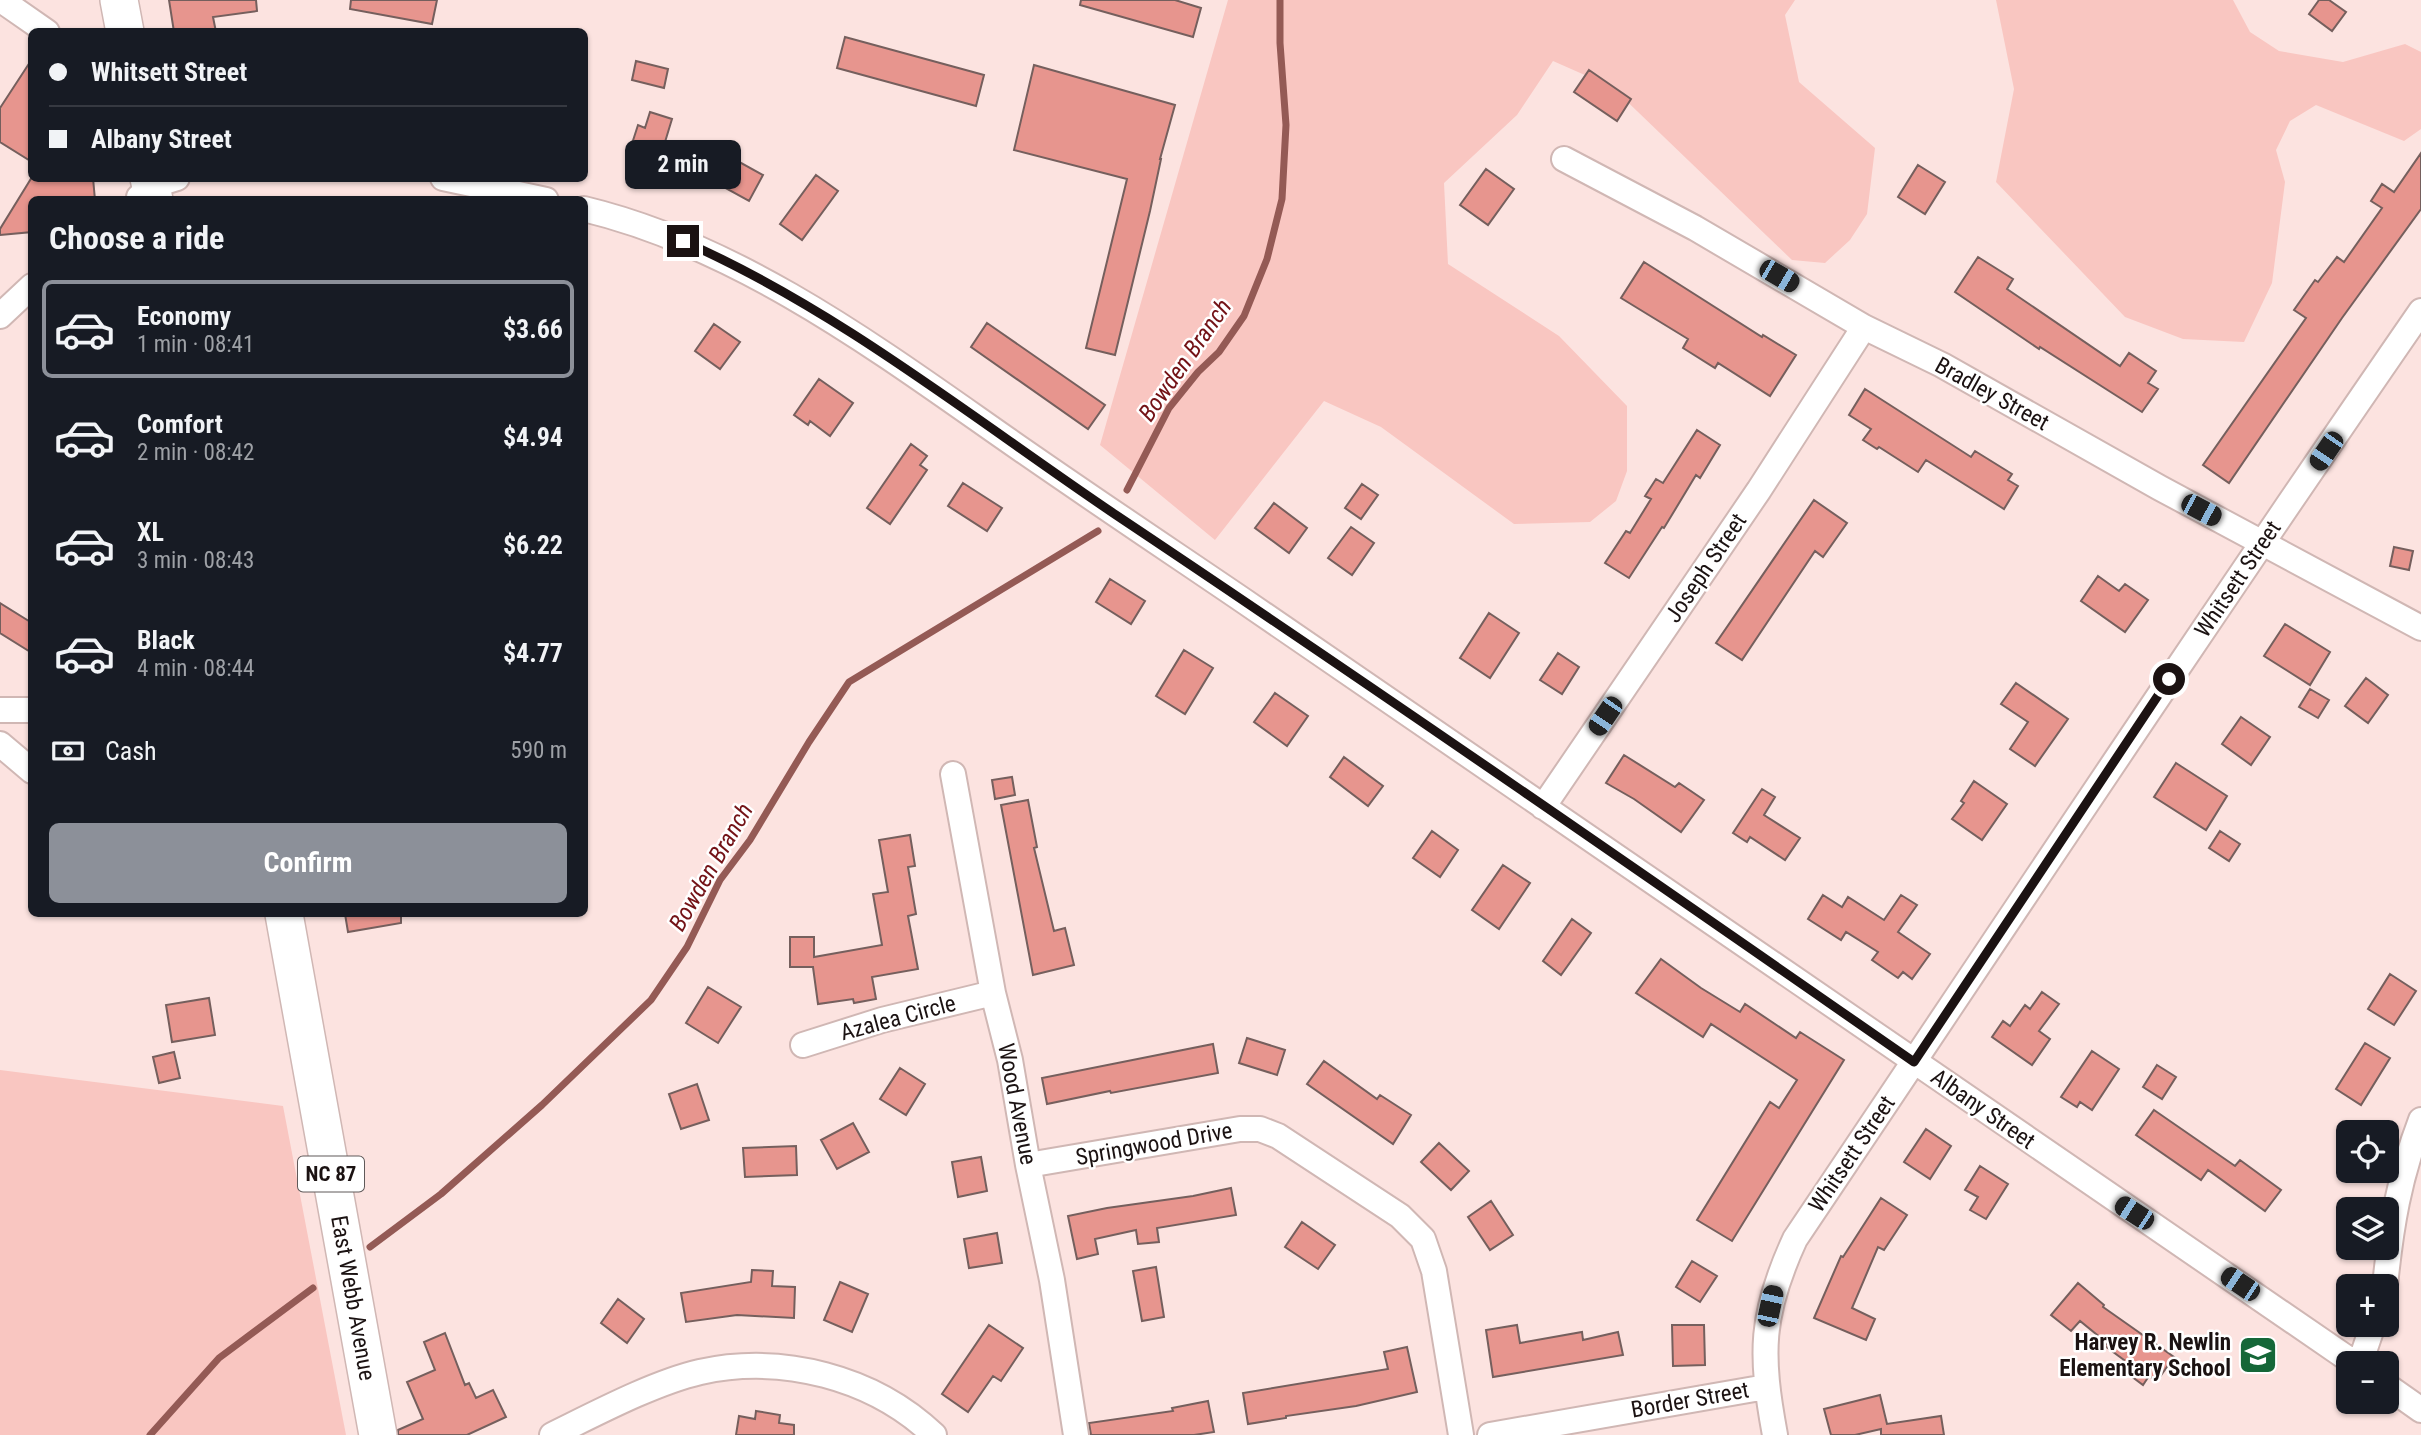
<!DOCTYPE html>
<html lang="en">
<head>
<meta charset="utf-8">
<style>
	:root { --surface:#171b24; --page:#242831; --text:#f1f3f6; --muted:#9ea1a6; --line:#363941; --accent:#8c9099 }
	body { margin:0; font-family:"Roboto Condensed",sans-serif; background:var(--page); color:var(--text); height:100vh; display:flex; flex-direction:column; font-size:26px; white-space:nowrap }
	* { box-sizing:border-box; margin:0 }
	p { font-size:23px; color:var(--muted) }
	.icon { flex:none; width:38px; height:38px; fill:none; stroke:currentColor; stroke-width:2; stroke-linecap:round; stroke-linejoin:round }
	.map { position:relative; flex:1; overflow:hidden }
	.sheet { position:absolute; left:28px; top:196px; width:560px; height:721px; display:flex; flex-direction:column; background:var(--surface); border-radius:10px; box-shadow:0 2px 5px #0004 }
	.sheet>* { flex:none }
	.top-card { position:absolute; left:28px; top:28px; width:560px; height:154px; border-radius:10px; box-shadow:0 2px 5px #0004; display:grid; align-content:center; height:154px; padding:0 21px; background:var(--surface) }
	.fabs { position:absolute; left:2336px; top:1120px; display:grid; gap:14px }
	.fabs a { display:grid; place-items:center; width:63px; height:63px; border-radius:10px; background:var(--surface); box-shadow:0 2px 5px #0004; font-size:35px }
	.end { position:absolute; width:32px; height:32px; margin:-16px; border:9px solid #1b1212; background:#fff; box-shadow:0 0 0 4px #fff }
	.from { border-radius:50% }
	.bubble { position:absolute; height:49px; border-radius:10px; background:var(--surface); box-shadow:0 2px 5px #0004; font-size:23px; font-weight:700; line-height:49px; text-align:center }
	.car { position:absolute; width:21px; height:42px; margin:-21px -10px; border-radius:9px; box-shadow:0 0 5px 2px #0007; background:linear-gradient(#222 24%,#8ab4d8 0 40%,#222 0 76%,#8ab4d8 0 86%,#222 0) }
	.top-card b { display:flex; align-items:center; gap:24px; height:66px; font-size:26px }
	.top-card b+b { border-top:2px solid var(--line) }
	.top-card i { width:18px; height:18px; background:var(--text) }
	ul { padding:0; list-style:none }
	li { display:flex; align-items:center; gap:21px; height:98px; margin:0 14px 10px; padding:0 7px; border:4px solid transparent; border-radius:10px }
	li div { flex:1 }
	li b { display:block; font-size:26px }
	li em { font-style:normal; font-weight:700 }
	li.current { border-color:var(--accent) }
	li>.icon { width:63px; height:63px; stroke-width:1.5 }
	h2 { padding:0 21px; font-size:32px; line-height:84px }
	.pay { display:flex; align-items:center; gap:18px; height:77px; padding:0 21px; font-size:26px }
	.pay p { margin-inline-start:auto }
	.button { display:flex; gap:14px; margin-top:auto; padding:14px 21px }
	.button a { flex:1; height:80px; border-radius:10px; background:var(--accent); color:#fff; font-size:28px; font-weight:700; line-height:80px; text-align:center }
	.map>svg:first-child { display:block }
</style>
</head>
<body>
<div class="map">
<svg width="2421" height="1435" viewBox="0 0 2421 1435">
	<rect width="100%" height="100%" fill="#fce3e0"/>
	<path fill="#f9c6c1" d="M 1228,0 L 1795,0 L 1785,15 L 1799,82 L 1875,148 L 1867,214 L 1850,240 L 1825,263 L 1792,260 L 1612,87 L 1553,61 L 1517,115 L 1444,183 L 1448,264 L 1559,336 L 1627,406 L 1627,471 L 1616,501 L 1590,522 L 1514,524 L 1381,427 L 1324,401 L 1215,540 L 1100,445 Z
		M 1996,0 L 2233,0 L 2250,32 L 2279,51 L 2343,62 L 2405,44 L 2421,52 L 2421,129 L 2404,141 L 2316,105 L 2290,121 L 2276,150 L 2285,182 L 2272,283 L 2244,342 L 2183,339 L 2125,317 L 1996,182 L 2014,89 Z
		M 0,1070 L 283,1106 L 346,1435 L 0,1435 Z"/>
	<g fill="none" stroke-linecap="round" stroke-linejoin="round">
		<path stroke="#945a55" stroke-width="7" d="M 1127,490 L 1169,408 L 1198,372 L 1219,352 L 1244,316 L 1267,259 L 1282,199 L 1286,125 L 1280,43 L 1280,0
			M 370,1247 L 441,1194 L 542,1105 L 651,1000 L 687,947 L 720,880 L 750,840 L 809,742 L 849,682 L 1098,531
			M 150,1435 L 219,1358 L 313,1288"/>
	</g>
	<path fill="#e7958e" stroke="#755f5d" stroke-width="2" d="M 169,0 L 256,0 L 257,11 L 213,17 L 216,32 L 174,32 Z
		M 351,0 L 437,0 L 432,24 L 350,9 Z
		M 1081,0 L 1175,0 L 1201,8 L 1193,37 L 1080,5 Z
		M 2319,0 L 2329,0 L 2346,12 L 2332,31 L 2309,14 Z
		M 845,37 L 984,75 L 976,106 L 837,68 Z
		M 32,59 L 32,162 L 0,142 L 0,108 Z
		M 636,61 L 668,69 L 664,88 L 632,80 Z
		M 1034,65 L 1175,105 L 1160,159 L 1161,159 L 1150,211 L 1115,355 L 1086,348 L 1127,179 L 1014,150 Z
		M 1589,70 L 1631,99 L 1617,121 L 1574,92 Z
		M 650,112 L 672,119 L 658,165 L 628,156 L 638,125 L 645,128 Z
		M 705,143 L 763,175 L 749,201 L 691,169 Z
		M 2421,153 L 2421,209 L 2342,318 L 2229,483 L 2203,465 L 2306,318 L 2294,310 L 2315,280 L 2318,282 L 2337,257 L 2344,262 L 2382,208 L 2371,201 L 2382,184 L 2394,192 Z
		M 1918,165 L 1945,182 L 1925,214 L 1898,197 Z
		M 1486,169 L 1514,189 L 1488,225 L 1460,205 Z
		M 816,175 L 838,191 L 802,240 L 780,224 Z
		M 32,177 L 93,178 L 95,200 L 32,200 L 32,232 L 0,235 L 0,229 Z
		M 1978,257 L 2013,279 L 2007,289 L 2120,366 L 2129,353 L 2156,371 L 2148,383 L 2158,389 L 2142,412 L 2040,347 L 2039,349 L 1955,292 Z
		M 1644,262 L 1762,337 L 1763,335 L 1796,355 L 1770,396 L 1718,363 L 1715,368 L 1683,348 L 1688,339 L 1621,298 Z
		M 987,323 L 1105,405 L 1088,429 L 971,347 Z
		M 714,324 L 740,342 L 720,369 L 695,351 Z
		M 819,379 L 853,403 L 830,436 L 810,421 L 808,425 L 794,415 Z
		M 1865,389 L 1971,457 L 1975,451 L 2012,474 L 2008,480 L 2018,486 L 2004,509 L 1926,460 L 1918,472 L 1879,447 L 1877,449 L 1863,440 L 1871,429 L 1849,415 Z
		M 1697,430 L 1720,445 L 1700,478 L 1696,475 L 1664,528 L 1662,527 L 1629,578 L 1605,563 L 1626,531 L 1630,533 L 1651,499 L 1645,496 L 1656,479 L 1663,483 Z
		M 911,444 L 927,456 L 920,465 L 927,470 L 890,524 L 867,508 Z
		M 963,483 L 1002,508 L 987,531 L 948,506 Z
		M 1362,484 L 1378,495 L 1361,519 L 1345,508 Z
		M 1814,500 L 1847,523 L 1823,557 L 1815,551 L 1742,660 L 1716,643 Z
		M 1274,503 L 1307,528 L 1289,553 L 1255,528 Z
		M 1351,527 L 1374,543 L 1352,575 L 1328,558 Z
		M 2394,547 L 2413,551 L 2409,570 L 2390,566 Z
		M 2098,576 L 2119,591 L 2125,584 L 2148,600 L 2125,632 L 2081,601 Z
		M 1110,579 L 1145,601 L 1131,624 L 1096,602 Z
		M 0,603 L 32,623 L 32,653 L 0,633 Z
		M 1489,613 L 1519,633 L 1490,678 L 1460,658 Z
		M 2285,624 L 2330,652 L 2310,685 L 2264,656 Z
		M 1184,650 L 1213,668 L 1185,714 L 1156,696 Z
		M 1558,653 L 1579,667 L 1562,694 L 1540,680 Z
		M 2366,678 L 2388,695 L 2368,723 L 2345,706 Z
		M 2016,683 L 2068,719 L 2035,766 L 2010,749 L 2028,722 L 2001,704 Z
		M 2310,689 L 2329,700 L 2318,718 L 2299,707 Z
		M 1275,693 L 1308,716 L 1287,746 L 1254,722 Z
		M 2241,717 L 2270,737 L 2251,765 L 2222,744 Z
		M 1624,755 L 1675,787 L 1679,783 L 1704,800 L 1681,832 L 1634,799 L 1606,783 Z
		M 1344,757 L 1383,786 L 1368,806 L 1330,777 Z
		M 2176,763 L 2227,796 L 2206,830 L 2154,797 Z
		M 1012,777 L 1015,795 L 995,799 L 992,780 Z
		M 1974,781 L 2007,804 L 1982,840 L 1952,819 L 1964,803 L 1961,801 Z
		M 1762,789 L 1775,797 L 1764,815 L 1800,838 L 1785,860 L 1750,837 L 1747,842 L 1733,833 Z
		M 1028,800 L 1037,847 L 1034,848 L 1054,931 L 1065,928 L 1074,965 L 1033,975 L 1001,805 Z
		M 1432,831 L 1458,850 L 1440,877 L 1413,858 Z
		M 2220,831 L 2240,844 L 2229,861 L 2209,848 Z
		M 910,835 L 915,866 L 908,867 L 916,914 L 908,916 L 918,969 L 872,977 L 876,999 L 854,1003 L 853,999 L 818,1004 L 813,967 L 790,967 L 790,937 L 814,937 L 814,957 L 882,945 L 873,894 L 888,892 L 879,840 Z
		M 1503,865 L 1530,883 L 1499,929 L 1472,910 Z
		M 1823,895 L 1842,907 L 1848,897 L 1884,920 L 1901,895 L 1917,905 L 1898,932 L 1930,954 L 1912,979 L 1903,972 L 1898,978 L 1872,960 L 1878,952 L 1846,932 L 1841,940 L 1808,919 Z
		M 345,914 L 401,914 L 401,923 L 348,932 Z
		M 1572,919 L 1591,933 L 1561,975 L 1543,961 Z
		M 1661,959 L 1701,988 L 1740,1012 L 1745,1004 L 1796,1038 L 1800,1032 L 1844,1060 L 1732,1241 L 1697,1220 L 1770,1102 L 1779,1108 L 1797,1080 L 1711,1024 L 1703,1037 L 1636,993 Z
		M 2390,974 L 2416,991 L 2394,1025 L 2368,1009 Z
		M 708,987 L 741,1007 L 718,1043 L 686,1023 Z
		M 2042,992 L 2059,1004 L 2039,1031 L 2050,1039 L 2032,1065 L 1992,1037 L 2003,1021 L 2010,1026 L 2025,1005 L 2030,1009 Z
		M 209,998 L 215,1035 L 172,1042 L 166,1005 Z
		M 1247,1038 L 1285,1050 L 1277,1075 L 1239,1063 Z
		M 2365,1043 L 2390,1058 L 2361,1105 L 2336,1089 Z
		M 1213,1044 L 1218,1073 L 1111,1093 L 1110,1091 L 1047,1104 L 1042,1078 Z
		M 2092,1051 L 2119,1069 L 2092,1110 L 2080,1102 L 2077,1107 L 2061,1097 Z
		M 174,1052 L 180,1078 L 159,1083 L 153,1057 Z
		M 1324,1061 L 1377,1099 L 1380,1095 L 1411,1115 L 1393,1144 L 1307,1084 Z
		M 2157,1065 L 2176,1077 L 2162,1099 L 2143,1087 Z
		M 900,1068 L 925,1084 L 906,1115 L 880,1099 Z
		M 697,1084 L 709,1120 L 681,1129 L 669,1094 Z
		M 2154,1110 L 2235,1166 L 2240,1160 L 2281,1190 L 2265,1211 L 2208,1170 L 2201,1180 L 2136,1135 Z
		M 853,1123 L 869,1152 L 837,1169 L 821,1140 Z
		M 1926,1129 L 1951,1146 L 1930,1179 L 1904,1162 Z
		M 1439,1143 L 1469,1171 L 1451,1190 L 1421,1162 Z
		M 796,1146 L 797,1175 L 745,1177 L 743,1148 Z
		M 981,1157 L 987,1191 L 958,1197 L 952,1162 Z
		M 1980,1166 L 2008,1184 L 1986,1219 L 1970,1210 L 1978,1197 L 1965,1190 Z
		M 1231,1188 L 1236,1215 L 1157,1228 L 1159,1242 L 1138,1244 L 1136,1230 L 1095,1239 L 1098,1254 L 1077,1259 L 1068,1216 L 1107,1208 L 1193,1196 Z
		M 1881,1198 L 1907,1215 L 1884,1250 L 1878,1247 L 1852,1308 L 1875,1319 L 1866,1340 L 1814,1318 L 1841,1256 L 1843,1257 Z
		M 1491,1201 L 1513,1235 L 1490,1250 L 1468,1217 Z
		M 1302,1222 L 1335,1245 L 1318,1269 L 1285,1247 Z
		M 997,1233 L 1002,1263 L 969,1268 L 964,1239 Z
		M 1692,1261 L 1717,1276 L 1700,1302 L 1676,1287 Z
		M 1156,1267 L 1164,1317 L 1142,1321 L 1133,1271 Z
		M 752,1270 L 773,1271 L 772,1286 L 795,1287 L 794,1318 L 737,1315 L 686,1322 L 681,1293 L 751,1282 Z
		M 840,1282 L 868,1294 L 852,1332 L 824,1320 Z
		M 2078,1283 L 2104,1305 L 2103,1307 L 2174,1357 L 2157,1381 L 2149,1376 L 2143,1385 L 2119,1367 L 2124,1360 L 2105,1346 L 2107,1343 L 2080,1321 L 2071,1331 L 2051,1315 Z
		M 618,1299 L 644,1319 L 627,1343 L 601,1323 Z
		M 989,1325 L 1023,1348 L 1001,1381 L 993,1376 L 968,1412 L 942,1394 Z
		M 1517,1325 L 1520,1343 L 1582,1332 L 1583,1340 L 1618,1332 L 1623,1355 L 1493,1377 L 1486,1330 Z
		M 1672,1325 L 1704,1325 L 1705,1365 L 1673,1366 Z
		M 445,1333 L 465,1385 L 469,1383 L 476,1398 L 493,1390 L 506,1417 L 467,1435 L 398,1435 L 398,1430 L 423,1419 L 407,1382 L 435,1370 L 424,1342 Z
		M 1407,1347 L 1417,1392 L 1356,1406 L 1286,1416 L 1286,1418 L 1248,1424 L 1243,1393 L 1388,1369 L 1384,1352 Z
		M 1880,1395 L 1887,1424 L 1941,1416 L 1944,1435 L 1881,1435 L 1881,1429 L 1855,1435 L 1831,1435 L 1824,1409 Z
		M 1208,1401 L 1214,1432 L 1194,1435 L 1091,1435 L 1089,1423 L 1173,1411 L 1172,1408 Z
		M 756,1411 L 780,1415 L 779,1423 L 794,1425 L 794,1435 L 736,1435 L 739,1416 L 755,1419 Z"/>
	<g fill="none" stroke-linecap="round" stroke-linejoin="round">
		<g stroke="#d0b7b4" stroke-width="28">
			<path id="minor" d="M 1,0 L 47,32
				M 1564,159 L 1695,228 L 1864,327 L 1942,365 L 2160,488 L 2421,628
				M 443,178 L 546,200
				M 139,197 L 151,186 L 177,178
				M 584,209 C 738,246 875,347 1002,436 C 1082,492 1163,546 1244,601 L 2354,1363
				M 0,316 L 32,286
				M 0,710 L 32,710
				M 0,744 L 32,771
				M 953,774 L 993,993 L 1010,1060 L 1028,1165 L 1052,1280 L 1076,1435
				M 1543,807 L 1759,490 L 1864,327
				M 803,1045 L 882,1020 L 993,993
				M 1028,1165 L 1240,1129 L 1260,1129 L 1278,1136 L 1400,1216 L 1423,1239 L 1434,1271 L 1461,1435
				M 2385,1286 C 2391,1225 2399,1178 2421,1120
				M 2360,1363 L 2373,1325
				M 2387,1386 L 2421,1410
				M 552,1435 C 595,1414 653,1383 700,1372 C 782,1354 873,1377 934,1435
				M 1490,1435 L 1766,1387
				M 1775,1435 C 1760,1354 1760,1315 1795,1239 C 2003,929 2209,618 2421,311"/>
		</g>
		<g stroke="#d0b7b4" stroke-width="40">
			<path id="highway" d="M 119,0 L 125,32
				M 149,178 L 154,200
				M 284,914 L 378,1435"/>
		</g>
		<use href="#minor" stroke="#fff" stroke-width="24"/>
		<use href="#highway" stroke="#fff" stroke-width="37"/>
	</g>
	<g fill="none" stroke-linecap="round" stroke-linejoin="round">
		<path stroke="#1b1212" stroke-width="9" d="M 683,241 C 839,310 975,420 1116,515 C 1384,694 1649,878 1914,1062 L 2169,679"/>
	</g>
	<defs>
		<g id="school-square" transform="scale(2.0125)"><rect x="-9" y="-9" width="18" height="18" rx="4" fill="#156738" stroke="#fff"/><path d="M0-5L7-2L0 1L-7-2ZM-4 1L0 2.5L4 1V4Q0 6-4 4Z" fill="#fff"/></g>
	</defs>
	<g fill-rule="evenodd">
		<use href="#school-square" x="2258" y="1355"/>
	</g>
	<g text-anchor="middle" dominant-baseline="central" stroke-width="5" stroke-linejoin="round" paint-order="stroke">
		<rect fill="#fff" stroke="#5f5959" stroke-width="2" x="298" y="1156.5" width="66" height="35" rx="5"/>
		<g font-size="21" font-weight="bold" fill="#1b1212">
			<text x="331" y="1174">NC 87</text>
		</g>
		<g font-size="23" fill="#1b1212" stroke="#fff">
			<text transform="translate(1992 394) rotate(29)">Bradley Street</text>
			<text transform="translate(1706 568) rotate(-56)">Joseph Street</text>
			<text transform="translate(2238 579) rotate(-56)">Whitsett Street</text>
			<text transform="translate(898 1018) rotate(-15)">Azalea Circle</text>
			<text transform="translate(1017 1104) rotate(79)">Wood Avenue</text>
			<text transform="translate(1983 1109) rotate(35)">Albany Street</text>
			<text transform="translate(1154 1144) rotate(-10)">Springwood Drive</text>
			<text transform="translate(1852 1154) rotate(-56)">Whitsett Street</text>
			<text transform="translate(353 1298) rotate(80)">East Webb Avenue</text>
			<text transform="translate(1690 1400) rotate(-10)">Border Street</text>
		</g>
		<g font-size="23" font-weight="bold" fill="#1b1212" stroke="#fff" text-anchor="end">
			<text x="2231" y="1342">Harvey R. Newlin<tspan x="2231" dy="26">Elementary School</tspan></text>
		</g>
		<g font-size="24" font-style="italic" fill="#731216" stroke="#fff">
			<text transform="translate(1185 360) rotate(-55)">Bowden Branch</text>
			<text transform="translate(711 867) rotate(-60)">Bowden Branch</text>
		</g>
	</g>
</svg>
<div class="fabs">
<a><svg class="icon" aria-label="locate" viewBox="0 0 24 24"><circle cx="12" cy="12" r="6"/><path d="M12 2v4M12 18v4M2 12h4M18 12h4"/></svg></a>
<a><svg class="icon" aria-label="layers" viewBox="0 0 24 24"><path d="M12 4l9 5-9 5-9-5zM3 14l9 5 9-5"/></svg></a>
<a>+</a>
<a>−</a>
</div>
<i class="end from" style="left:2169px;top:679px"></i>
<i class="end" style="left:683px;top:241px"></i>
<div class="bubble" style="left:625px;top:140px;width:116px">2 min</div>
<i class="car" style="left:1779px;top:276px;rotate:120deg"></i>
<i class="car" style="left:2326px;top:451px;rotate:214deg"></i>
<i class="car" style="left:2201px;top:510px;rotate:118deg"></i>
<i class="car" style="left:1605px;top:716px;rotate:214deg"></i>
<i class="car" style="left:2134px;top:1213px;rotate:303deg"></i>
<i class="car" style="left:2240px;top:1284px;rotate:304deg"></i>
<i class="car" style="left:1770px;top:1306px;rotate:12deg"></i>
<div class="top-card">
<b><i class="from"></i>Whitsett Street</b>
<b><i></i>Albany Street</b>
</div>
<section class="sheet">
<h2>Choose a ride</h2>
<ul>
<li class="current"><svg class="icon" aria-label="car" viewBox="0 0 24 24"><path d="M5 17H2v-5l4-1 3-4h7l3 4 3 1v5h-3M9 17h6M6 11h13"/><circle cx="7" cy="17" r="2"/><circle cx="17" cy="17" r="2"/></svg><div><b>Economy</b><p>1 min · 08:41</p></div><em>$3.66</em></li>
<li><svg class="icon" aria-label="car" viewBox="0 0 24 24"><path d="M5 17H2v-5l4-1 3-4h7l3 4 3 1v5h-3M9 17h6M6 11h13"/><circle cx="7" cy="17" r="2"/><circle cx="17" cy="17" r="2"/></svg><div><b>Comfort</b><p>2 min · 08:42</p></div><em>$4.94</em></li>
<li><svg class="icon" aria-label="car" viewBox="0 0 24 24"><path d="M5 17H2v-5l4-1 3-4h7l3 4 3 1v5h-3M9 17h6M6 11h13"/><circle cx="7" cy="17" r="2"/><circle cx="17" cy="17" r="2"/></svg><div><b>XL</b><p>3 min · 08:43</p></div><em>$6.22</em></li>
<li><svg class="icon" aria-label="car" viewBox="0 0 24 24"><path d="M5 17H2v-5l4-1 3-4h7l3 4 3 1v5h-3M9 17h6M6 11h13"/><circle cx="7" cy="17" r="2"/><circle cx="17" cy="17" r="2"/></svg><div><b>Black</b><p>4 min · 08:44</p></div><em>$4.77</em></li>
</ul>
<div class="pay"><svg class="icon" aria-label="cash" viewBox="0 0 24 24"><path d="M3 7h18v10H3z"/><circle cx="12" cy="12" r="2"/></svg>Cash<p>590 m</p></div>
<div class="button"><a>Confirm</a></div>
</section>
</div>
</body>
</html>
